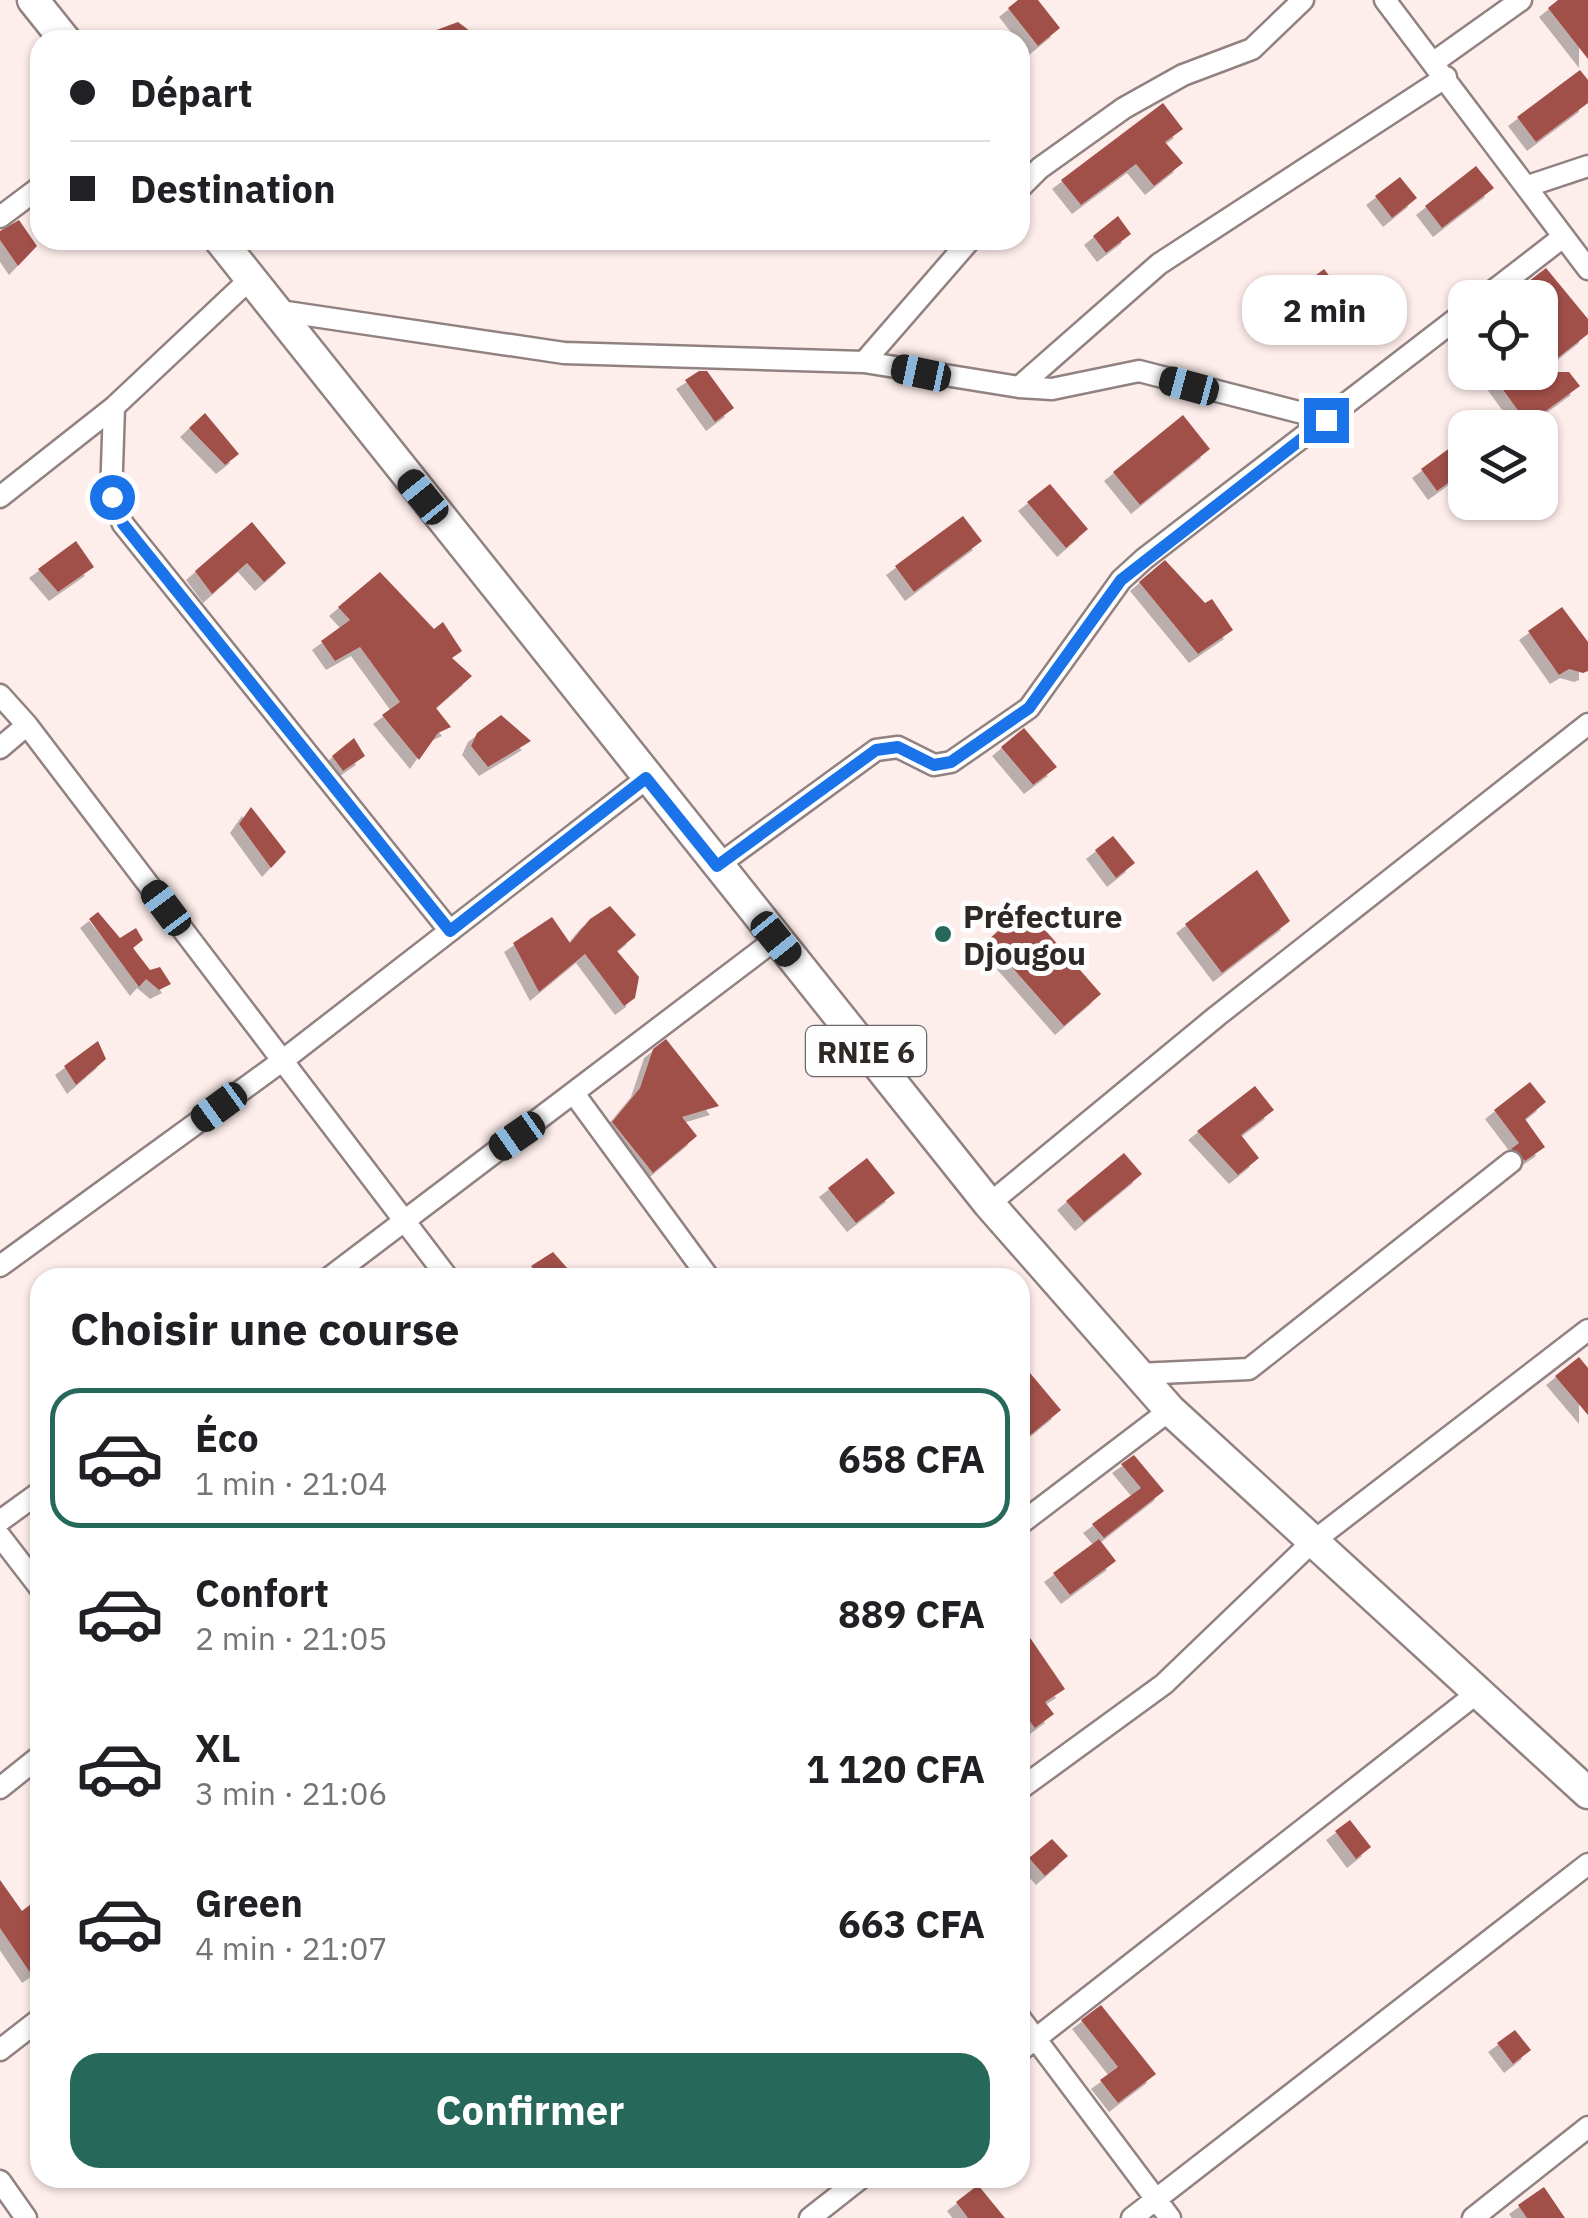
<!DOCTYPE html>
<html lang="fr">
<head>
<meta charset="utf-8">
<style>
	:root { --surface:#fff; --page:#f2f2f2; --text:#202124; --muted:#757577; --line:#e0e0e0; --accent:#26695a }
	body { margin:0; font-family:"IBM Plex Sans",sans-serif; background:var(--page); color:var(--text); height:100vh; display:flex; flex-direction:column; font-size:38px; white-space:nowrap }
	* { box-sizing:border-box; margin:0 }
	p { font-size:32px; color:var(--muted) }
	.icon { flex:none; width:55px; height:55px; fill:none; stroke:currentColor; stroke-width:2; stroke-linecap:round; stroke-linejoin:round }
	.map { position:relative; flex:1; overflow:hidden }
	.panel { position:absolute; left:30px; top:1268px; width:1000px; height:920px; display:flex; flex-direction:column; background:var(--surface); border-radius:30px; box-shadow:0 2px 8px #0004 }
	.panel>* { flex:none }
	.banner { position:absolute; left:30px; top:30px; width:1000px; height:220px; border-radius:30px; box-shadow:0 2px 8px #0004; display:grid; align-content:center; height:220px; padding:0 40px; background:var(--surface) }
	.buttons { position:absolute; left:1448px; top:280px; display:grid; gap:20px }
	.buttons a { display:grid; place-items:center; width:110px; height:110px; border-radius:20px; background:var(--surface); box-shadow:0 2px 8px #0004; font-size:50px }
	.end { position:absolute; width:45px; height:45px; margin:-22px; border:12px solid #1a73e8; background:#fff; box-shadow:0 0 0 5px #fff }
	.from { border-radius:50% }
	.bubble { position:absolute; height:70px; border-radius:30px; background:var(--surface); box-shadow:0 2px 8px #0004; font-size:32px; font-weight:800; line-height:70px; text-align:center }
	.car { position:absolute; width:30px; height:60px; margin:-30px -15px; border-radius:12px; box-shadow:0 0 8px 2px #0007; background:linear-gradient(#222 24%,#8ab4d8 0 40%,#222 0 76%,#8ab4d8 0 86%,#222 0) }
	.banner b { display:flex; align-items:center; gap:35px; height:95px; font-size:38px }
	.banner b+b { border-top:2px solid var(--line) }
	.banner i { width:25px; height:25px; background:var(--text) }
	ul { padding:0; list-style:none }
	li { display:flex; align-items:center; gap:30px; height:140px; margin:0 20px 15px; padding:0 20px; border:5px solid transparent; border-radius:30px }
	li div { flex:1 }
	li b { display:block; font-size:38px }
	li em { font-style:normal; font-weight:800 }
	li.active { border-color:var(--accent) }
	li>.icon { width:90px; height:90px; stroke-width:1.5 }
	h2 { padding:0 40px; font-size:45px; line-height:120px }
	.cta { display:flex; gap:20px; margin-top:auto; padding:20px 40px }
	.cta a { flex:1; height:115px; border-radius:30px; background:var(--accent); color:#fff; font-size:40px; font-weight:800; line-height:115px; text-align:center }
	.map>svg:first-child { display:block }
</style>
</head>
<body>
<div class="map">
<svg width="1588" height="2218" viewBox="0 0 1588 2218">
	<defs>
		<filter id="shadow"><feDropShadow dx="-9" dy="9" stdDeviation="0" flood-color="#0004"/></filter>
	</defs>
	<rect width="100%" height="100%" fill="#fdedeb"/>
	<path fill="#a14f49" filter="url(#shadow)" d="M 1018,0 L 1038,0 L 1060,28 L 1038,46 L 1008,8 Z
		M 1558,0 L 1588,0 L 1588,59 L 1548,8 Z
		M 458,22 L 482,40 L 415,40 L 415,38 Z
		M 1580,70 L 1588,80 L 1588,103 L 1536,142 L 1517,117 Z
		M 1163,103 L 1183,129 L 1165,142 L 1183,163 L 1154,186 L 1136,164 L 1081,205 L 1061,180 Z
		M 1476,166 L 1494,188 L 1442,228 L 1425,206 Z
		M 1400,177 L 1417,198 L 1392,218 L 1375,196 Z
		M 1118,216 L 1131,234 L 1106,253 L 1093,236 Z
		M 19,220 L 37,246 L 18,266 L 0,240 L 0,231 Z
		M 1546,268 L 1588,319 L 1588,334 L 1540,372 L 1540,298 L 1507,298 Z
		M 1324,269 L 1355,309 L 1335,325 L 1303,285 Z
		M 699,371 L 707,371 L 734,408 L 715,422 L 685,380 Z
		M 1490,372 L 1569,372 L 1580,386 L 1528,424 Z
		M 205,413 L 239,454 L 225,465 L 189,428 Z
		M 1183,415 L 1210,449 L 1140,505 L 1113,472 Z
		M 1458,442 L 1465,452 L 1465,471 L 1437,491 L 1421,469 Z
		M 1050,484 L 1088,529 L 1066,548 L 1027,502 Z
		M 963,516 L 982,541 L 914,592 L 895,566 Z
		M 252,522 L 286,563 L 264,582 L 247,563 L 212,594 L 195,571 Z
		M 76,541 L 94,567 L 58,592 L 38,569 Z
		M 1165,560 L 1205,603 L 1212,599 L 1233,630 L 1198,654 L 1139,582 Z
		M 380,572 L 434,629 L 443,622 L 462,651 L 452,658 L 472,676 L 436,708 L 451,727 L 438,733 L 419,760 L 382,715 L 400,702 L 360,647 L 335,661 L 321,641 L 350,620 L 338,607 Z
		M 1562,607 L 1588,642 L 1588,671 L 1583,673 L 1569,669 L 1559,675 L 1528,631 Z
		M 501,715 L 531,741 L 488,767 L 471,746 L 477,733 Z
		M 1024,728 L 1057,767 L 1033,785 L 1001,747 Z
		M 354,738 L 365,756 L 343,771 L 332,756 Z
		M 251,807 L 286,852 L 271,868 L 239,824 Z
		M 1113,836 L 1135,863 L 1116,878 L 1095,850 Z
		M 1257,870 L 1290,921 L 1222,973 L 1185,924 Z
		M 610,906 L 636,935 L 617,951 L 639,977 L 635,998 L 624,1006 L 585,954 L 539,992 L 513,943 L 552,917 L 570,943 L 590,919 Z
		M 1025,907 L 1101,994 L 1064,1026 L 988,940 Z
		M 98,912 L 120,938 L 136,928 L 143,940 L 133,948 L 150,970 L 160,967 L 171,984 L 159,990 L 146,979 L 139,987 L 89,919 Z
		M 666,1039 L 719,1106 L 682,1117 L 697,1136 L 653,1173 L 612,1122 L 640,1088 L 653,1049 Z
		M 98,1041 L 106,1059 L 76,1085 L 64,1066 Z
		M 1530,1082 L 1546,1102 L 1525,1119 L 1545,1147 L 1525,1161 L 1511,1149 L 1519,1143 L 1494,1110 Z
		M 1255,1086 L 1274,1110 L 1241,1135 L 1259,1158 L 1238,1175 L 1197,1131 Z
		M 1124,1153 L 1142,1174 L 1084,1222 L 1066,1201 Z
		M 867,1158 L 895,1193 L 856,1223 L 828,1188 Z
		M 553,1252 L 576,1278 L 540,1278 L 531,1266 Z
		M 1579,1357 L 1588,1368 L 1588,1415 L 1555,1376 Z
		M 1020,1361 L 1061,1410 L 1028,1437 L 1020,1426 Z
		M 1134,1455 L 1164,1491 L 1104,1538 L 1092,1524 L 1141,1488 L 1121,1464 Z
		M 1099,1539 L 1116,1561 L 1070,1595 L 1053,1573 Z
		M 1020,1623 L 1065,1689 L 1045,1702 L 1054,1714 L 1035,1728 L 1020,1709 Z
		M 1350,1820 L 1371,1847 L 1356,1859 L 1335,1831 Z
		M 1052,1839 L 1068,1856 L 1045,1876 L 1029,1858 Z
		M 0,1880 L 22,1911 L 40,1897 L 40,1968 L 31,1974 L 0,1928 Z
		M 1101,2005 L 1156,2074 L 1118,2103 L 1100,2080 L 1118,2067 L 1081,2020 Z
		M 1515,2030 L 1531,2050 L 1513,2064 L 1497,2043 Z
		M 978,2185 L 1005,2218 L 968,2218 L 956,2202 Z
		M 1544,2187 L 1565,2218 L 1527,2218 L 1518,2205 Z"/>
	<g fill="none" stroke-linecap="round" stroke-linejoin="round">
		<g stroke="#918281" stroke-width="25">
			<path id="minor" d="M 1385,0 L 1588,269
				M 1434,62 L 1521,0
				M 1528,186 L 1588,166
				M 1020,188 L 1040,168 L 1124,108 L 1183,75 L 1252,49 L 1303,0
				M 0,217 L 40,187
				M 1484,298 L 1563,237
				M 273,310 L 564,353 L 864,362 L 1019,387 L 1052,389 L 1139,371 L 1326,419
				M 864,362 L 970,240
				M 1019,387 L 1159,264 L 1446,77
				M 114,407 L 111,497 L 123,524 L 450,931
				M 0,497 L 114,407 L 249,280
				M 0,695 L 27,725 L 448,1278
				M 0,748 L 27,725
				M 717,866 L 876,750 L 898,747 L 934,765 L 951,762 L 1029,708 L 1121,580 L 1144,559 L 1465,312
				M 575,1095 L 709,1278
				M 989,1204 L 1217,1016 L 1588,724
				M 0,1266 L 282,1061 L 647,778
				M 329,1278 L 776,939
				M 1137,1374 L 1249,1369 L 1511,1162
				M 0,1521 L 40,1492
				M 1020,1524 L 1170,1410
				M 0,1536 L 40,1588
				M 0,1788 L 40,1756
				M 1020,1789 L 1164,1684 L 1311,1543 L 1588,1330
				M 1020,2018 L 1170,2218
				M 0,2050 L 40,2019
				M 1020,2051 L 1476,1694
				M 0,2181 L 26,2218
				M 810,2218 L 861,2178
				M 1132,2218 L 1588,1864
				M 1473,2218 L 1588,2127"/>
		</g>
		<g stroke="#918281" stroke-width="35">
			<path id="primary" d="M 33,0 L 65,40
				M 220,240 L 989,1204 L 1170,1410 L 1588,1793"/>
		</g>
		<use href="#minor" stroke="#fff" stroke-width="20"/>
		<use href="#primary" stroke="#fff" stroke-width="30"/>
	</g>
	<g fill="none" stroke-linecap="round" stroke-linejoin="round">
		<path stroke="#1a73e8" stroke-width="12" d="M 112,497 L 123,524 L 450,931 L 646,778 L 717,866 L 876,750 L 898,747 L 934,765 L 951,762 L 1029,708 L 1121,580 L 1326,420"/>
	</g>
	<circle fill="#26695a" stroke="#fefefe" stroke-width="4" cx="943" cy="934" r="10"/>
	<g text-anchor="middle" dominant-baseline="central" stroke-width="10" stroke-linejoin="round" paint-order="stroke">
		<rect fill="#fefefe" stroke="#6c6868" stroke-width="2.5" x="806" y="1026" width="120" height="50" rx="8"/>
		<g font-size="30" font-weight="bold" fill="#2e2827">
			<text x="866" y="1051">RNIE 6</text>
		</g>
		<g font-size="32" font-weight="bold" fill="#2e2827" stroke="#fefefe" text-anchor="start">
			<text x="963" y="916">Préfecture<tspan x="963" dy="37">Djougou</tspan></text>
		</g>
	</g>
</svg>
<div class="buttons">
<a><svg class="icon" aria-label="locate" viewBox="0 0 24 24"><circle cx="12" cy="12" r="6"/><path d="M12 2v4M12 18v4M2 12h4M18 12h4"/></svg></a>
<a><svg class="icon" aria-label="layers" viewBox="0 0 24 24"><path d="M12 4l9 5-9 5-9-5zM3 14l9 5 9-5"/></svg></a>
</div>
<i class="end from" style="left:112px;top:497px"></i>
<i class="end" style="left:1326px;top:420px"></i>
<div class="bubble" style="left:1242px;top:275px;width:165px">2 min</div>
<i class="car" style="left:921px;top:373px;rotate:282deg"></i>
<i class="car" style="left:1189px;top:386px;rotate:285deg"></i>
<i class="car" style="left:423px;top:497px;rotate:321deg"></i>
<i class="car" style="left:166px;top:908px;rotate:323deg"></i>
<i class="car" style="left:776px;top:939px;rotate:141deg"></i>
<i class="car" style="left:219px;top:1107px;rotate:234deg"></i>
<i class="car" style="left:517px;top:1136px;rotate:235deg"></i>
<div class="banner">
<b><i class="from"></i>Départ</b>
<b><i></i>Destination</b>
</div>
<section class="panel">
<h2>Choisir une course</h2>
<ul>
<li class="active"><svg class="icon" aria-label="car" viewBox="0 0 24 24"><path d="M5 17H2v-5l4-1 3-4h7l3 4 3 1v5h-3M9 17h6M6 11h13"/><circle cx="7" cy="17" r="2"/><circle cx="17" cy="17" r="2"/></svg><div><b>Éco</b><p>1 min · 21:04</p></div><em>658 CFA</em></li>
<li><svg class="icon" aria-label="car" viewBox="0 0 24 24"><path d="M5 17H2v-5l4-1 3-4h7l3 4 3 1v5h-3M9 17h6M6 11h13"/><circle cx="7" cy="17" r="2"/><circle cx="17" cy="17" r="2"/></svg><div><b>Confort</b><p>2 min · 21:05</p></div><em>889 CFA</em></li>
<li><svg class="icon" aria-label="car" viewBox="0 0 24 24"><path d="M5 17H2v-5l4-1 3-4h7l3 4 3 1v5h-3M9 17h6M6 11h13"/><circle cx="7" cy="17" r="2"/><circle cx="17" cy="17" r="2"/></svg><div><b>XL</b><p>3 min · 21:06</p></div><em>1 120 CFA</em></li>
<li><svg class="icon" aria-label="car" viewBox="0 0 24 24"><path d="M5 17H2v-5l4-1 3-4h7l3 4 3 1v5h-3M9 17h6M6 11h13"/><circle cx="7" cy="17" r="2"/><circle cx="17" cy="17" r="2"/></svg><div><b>Green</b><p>4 min · 21:07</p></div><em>663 CFA</em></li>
</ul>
<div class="cta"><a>Confirmer</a></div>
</section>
</div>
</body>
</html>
